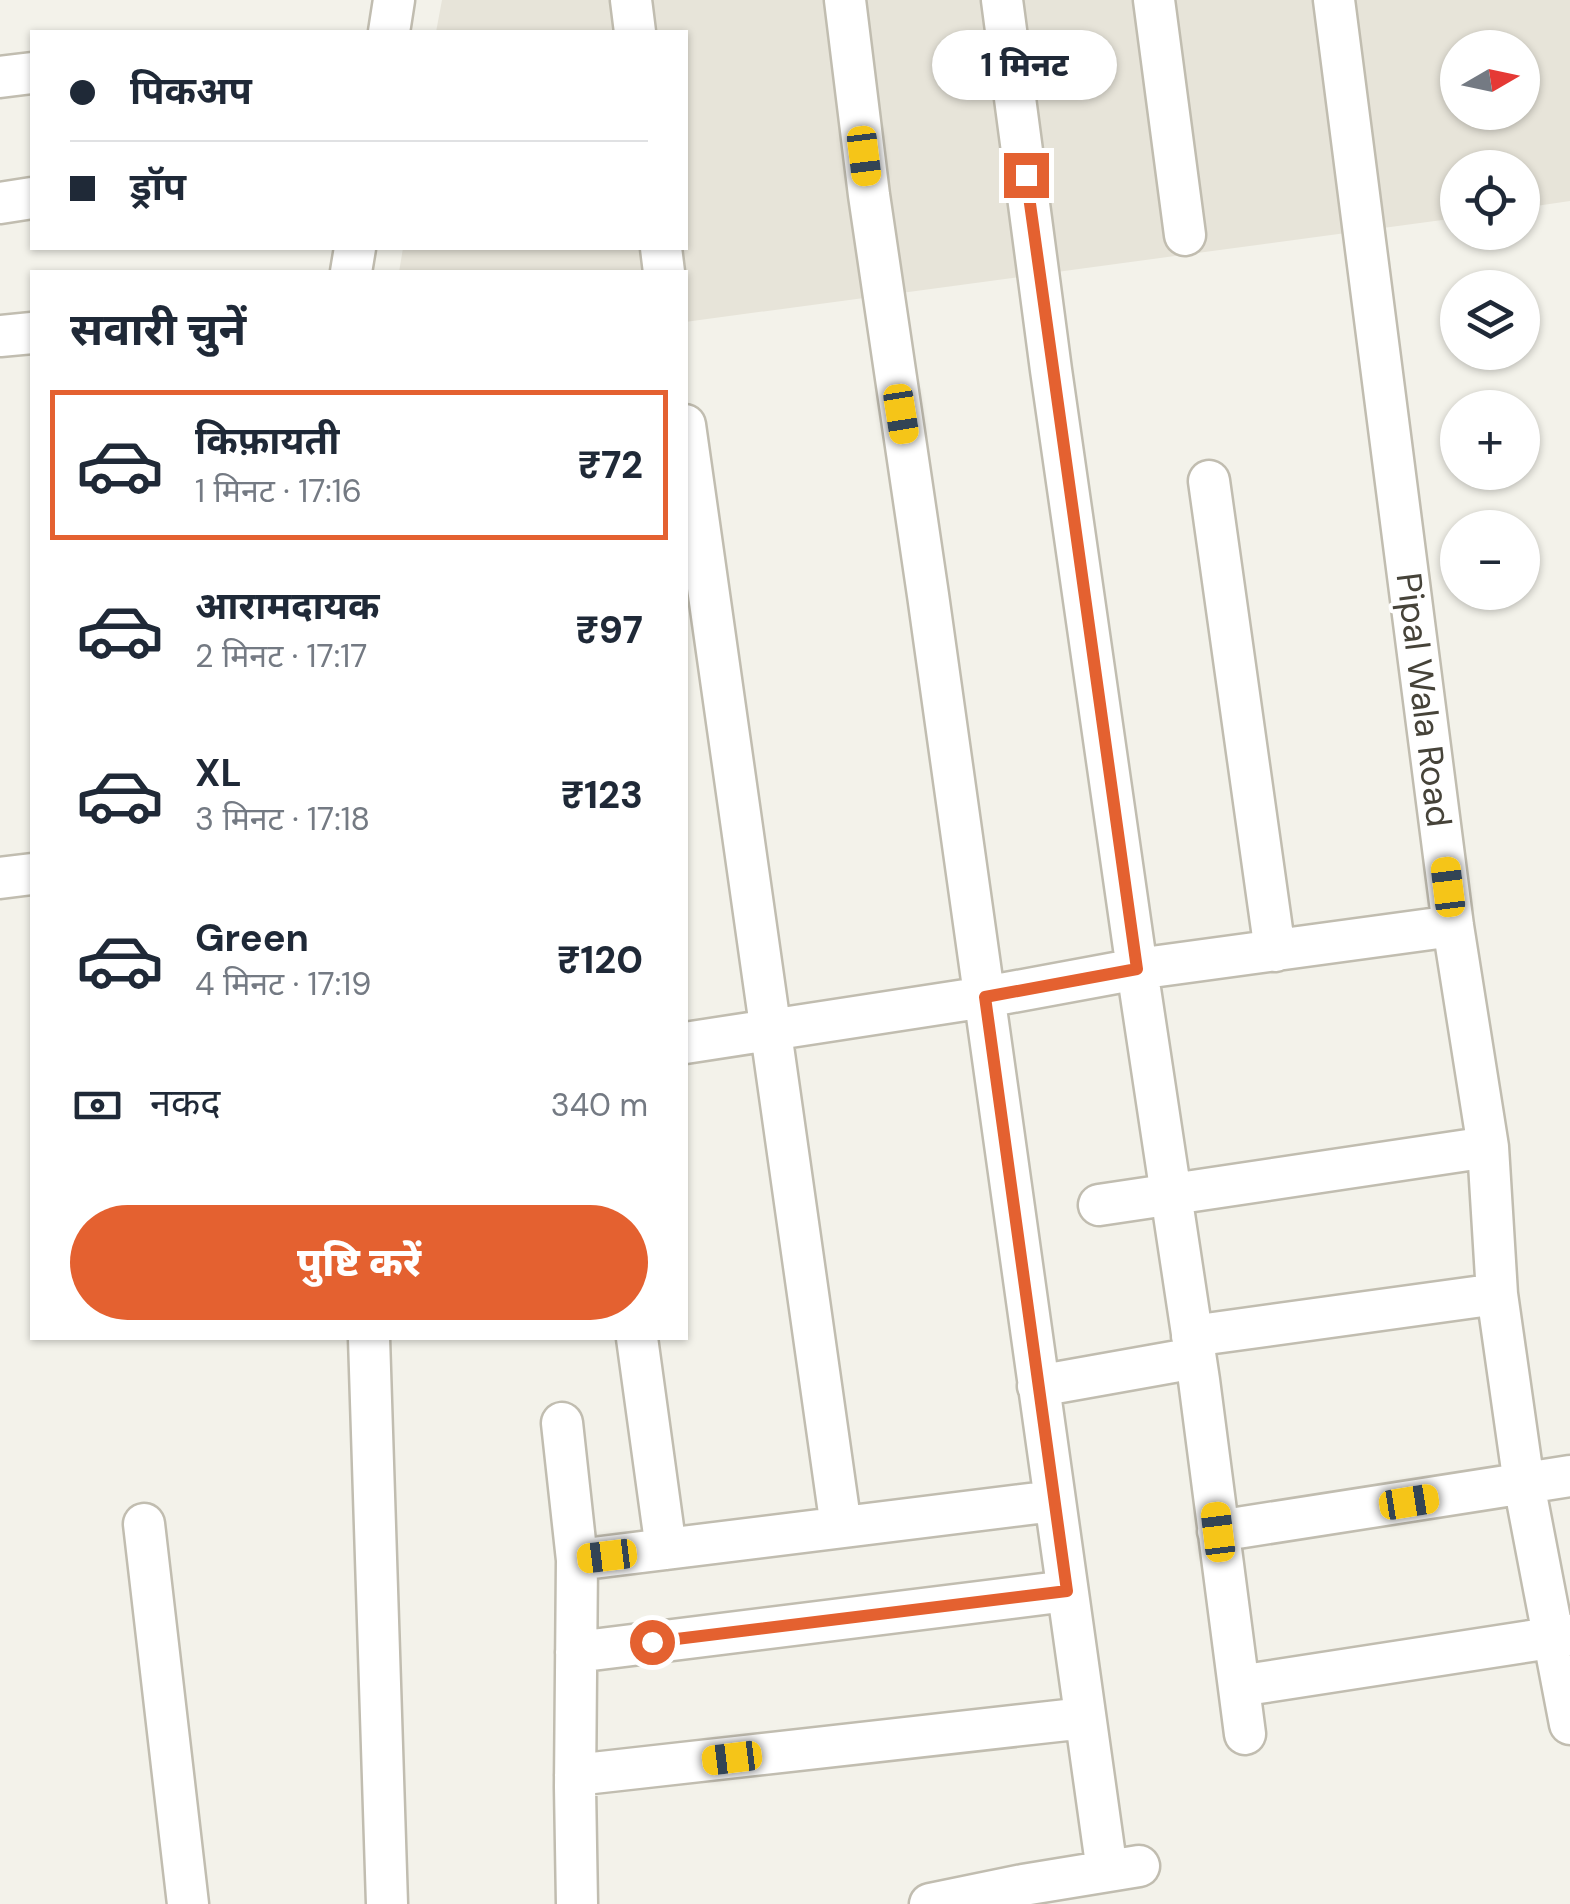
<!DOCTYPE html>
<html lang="hi">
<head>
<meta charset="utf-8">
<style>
	:root { --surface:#fff; --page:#f6f6f7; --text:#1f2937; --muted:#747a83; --line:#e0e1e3; --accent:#e46130 }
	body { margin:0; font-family:"DM Sans","Noto Sans Devanagari",sans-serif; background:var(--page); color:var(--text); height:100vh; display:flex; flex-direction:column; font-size:38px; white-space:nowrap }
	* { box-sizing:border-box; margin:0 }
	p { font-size:32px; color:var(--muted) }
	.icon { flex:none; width:55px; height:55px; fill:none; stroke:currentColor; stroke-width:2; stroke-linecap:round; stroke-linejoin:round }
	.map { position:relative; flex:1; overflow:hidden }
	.drawer { position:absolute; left:30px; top:270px; width:658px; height:1070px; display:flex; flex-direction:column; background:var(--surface); border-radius:0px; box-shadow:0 2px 8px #0004 }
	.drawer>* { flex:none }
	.hud { position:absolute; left:30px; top:30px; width:658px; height:220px; border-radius:0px; box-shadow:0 2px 8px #0004; display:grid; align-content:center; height:220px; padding:0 40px; background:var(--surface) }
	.needle { width:65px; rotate:81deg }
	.controls { position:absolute; left:1440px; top:30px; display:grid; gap:20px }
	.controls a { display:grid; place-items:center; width:100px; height:100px; border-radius:50%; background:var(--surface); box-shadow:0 2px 8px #0004; font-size:50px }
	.end { position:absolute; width:45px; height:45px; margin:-22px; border:12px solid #e46130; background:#fff; box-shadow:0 0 0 5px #fff }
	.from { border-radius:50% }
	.bubble { position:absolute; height:70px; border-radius:35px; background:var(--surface); box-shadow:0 2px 8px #0004; font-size:32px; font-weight:800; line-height:70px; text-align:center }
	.car { position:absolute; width:30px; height:60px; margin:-30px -15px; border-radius:12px; box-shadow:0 0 8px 2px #0007; background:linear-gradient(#f5c518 24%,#345 0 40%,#f5c518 0 76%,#345 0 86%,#f5c518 0) }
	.hud b { display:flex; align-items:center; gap:35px; height:95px; font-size:38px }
	.hud b+b { border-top:2px solid var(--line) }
	.hud i { width:25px; height:25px; background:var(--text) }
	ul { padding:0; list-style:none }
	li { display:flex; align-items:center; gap:30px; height:150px; margin:0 20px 15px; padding:0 20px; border:5px solid transparent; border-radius:0px }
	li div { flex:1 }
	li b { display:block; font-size:38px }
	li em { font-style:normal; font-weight:800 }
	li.current { border-color:var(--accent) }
	li>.icon { width:90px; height:90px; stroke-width:1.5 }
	h2 { padding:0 40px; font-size:45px; line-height:120px }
	.pay { display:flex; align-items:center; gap:25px; height:110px; padding:0 40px; font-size:38px }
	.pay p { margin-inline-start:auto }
	.button { display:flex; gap:20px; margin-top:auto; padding:20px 40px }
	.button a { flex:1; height:115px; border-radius:60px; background:var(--accent); color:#fff; font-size:40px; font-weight:800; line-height:115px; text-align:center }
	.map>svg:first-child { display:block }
</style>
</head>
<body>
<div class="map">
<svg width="1570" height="1904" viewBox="0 0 1570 1904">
	<rect width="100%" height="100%" fill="#f3f2ea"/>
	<path fill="#e7e4d9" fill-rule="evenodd" d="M 442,0 L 1570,0 L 1570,201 L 1523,208 L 1522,168 L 1458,168 L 1457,218 L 685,322 L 685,272 L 399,272 L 403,248 L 685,248 L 685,32 L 436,32 ZM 1458,48 L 1522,48 L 1522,112 L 1458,112 Z"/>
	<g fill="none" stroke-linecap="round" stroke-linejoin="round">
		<g stroke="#c1bdb0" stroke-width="45">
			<path id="minor" d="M 631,0 L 635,32
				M 845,0 L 869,195 L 928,595 L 1107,1871
				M 1002,0 L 1051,370 L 1137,969 L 1199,1380 L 1245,1734
				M 1154,0 L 1185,235
				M 1334,0 L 1453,926 L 1488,1147 L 1497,1294 L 1524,1484 L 1570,1724
				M 389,32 L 394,0
				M 0,77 L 32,73
				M 0,203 L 32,198
				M 661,248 L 664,272
				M 351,272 L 355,248
				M 0,336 L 32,333
				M 685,425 L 841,1527
				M 1209,481 L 1275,951
				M 0,878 L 32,874
				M 685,1043 L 985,997 L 1137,969 L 1453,926
				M 1099,1205 L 1488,1147
				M 1192,1336 L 1497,1294
				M 369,1338 L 387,1904
				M 637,1338 L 666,1549
				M 1038,1386 L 1195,1358
				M 562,1423 L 577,1560 L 575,1787 L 577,1904
				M 144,1524 L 188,1904
				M 1218,1531 L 1570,1476
				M 577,1560 L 1054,1501
				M 576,1652 L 1067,1591
				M 1239,1686 L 1570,1635
				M 575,1775 L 1085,1718
				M 930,1904 L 1023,1885 L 1139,1866"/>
		</g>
		<use href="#minor" stroke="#fff" stroke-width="40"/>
	</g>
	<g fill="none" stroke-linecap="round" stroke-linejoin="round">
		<path stroke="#e46130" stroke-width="12" d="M 652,1642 L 1067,1591 L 985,997 L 1137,969 L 1026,175"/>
	</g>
	<g text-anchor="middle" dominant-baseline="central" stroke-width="8" stroke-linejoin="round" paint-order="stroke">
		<g font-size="35" fill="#464339" stroke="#fff">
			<text transform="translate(1424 700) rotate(83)">Pipal Wala Road</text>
		</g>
	</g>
</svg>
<div class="controls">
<a><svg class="needle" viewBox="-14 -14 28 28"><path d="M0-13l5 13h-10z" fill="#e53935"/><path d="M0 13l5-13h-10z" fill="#747a83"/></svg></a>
<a><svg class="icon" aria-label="locate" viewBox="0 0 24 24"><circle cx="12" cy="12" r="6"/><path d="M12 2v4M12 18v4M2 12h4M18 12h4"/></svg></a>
<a><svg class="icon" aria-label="layers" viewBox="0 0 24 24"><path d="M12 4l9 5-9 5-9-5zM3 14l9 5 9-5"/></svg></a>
<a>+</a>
<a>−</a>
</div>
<i class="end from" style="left:652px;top:1642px"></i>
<i class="end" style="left:1026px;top:175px"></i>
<div class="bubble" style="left:932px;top:30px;width:185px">1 मिनट</div>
<i class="car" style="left:864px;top:156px;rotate:173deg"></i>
<i class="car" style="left:901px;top:414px;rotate:171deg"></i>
<i class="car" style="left:1448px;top:887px;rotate:353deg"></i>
<i class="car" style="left:1409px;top:1502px;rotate:81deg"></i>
<i class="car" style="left:1218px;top:1532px;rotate:353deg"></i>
<i class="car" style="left:607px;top:1556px;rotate:263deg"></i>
<i class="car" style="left:732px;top:1758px;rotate:263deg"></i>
<div class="hud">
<b><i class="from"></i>पिकअप</b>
<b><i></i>ड्रॉप</b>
</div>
<section class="drawer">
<h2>सवारी चुनें</h2>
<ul>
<li class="current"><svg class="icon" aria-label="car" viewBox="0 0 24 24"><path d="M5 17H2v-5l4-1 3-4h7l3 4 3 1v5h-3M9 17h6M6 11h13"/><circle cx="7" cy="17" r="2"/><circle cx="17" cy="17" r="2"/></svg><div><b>किफ़ायती</b><p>1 मिनट · 17:16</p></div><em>₹72</em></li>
<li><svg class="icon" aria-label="car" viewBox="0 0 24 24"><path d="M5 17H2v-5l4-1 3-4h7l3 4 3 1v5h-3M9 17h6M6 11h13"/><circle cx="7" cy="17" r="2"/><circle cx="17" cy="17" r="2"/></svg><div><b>आरामदायक</b><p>2 मिनट · 17:17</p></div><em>₹97</em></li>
<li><svg class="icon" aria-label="car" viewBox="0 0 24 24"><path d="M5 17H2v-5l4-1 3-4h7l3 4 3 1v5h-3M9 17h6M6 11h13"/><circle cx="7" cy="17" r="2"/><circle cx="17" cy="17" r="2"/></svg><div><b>XL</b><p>3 मिनट · 17:18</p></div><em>₹123</em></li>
<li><svg class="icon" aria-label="car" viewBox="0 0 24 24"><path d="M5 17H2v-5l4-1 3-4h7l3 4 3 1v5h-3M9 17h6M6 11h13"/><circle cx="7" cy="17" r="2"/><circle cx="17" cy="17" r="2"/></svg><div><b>Green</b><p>4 मिनट · 17:19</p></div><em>₹120</em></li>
</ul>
<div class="pay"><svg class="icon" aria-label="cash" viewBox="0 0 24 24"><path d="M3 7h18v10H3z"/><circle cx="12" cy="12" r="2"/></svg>नकद<p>340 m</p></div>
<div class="button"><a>पुष्टि करें</a></div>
</section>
</div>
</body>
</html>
